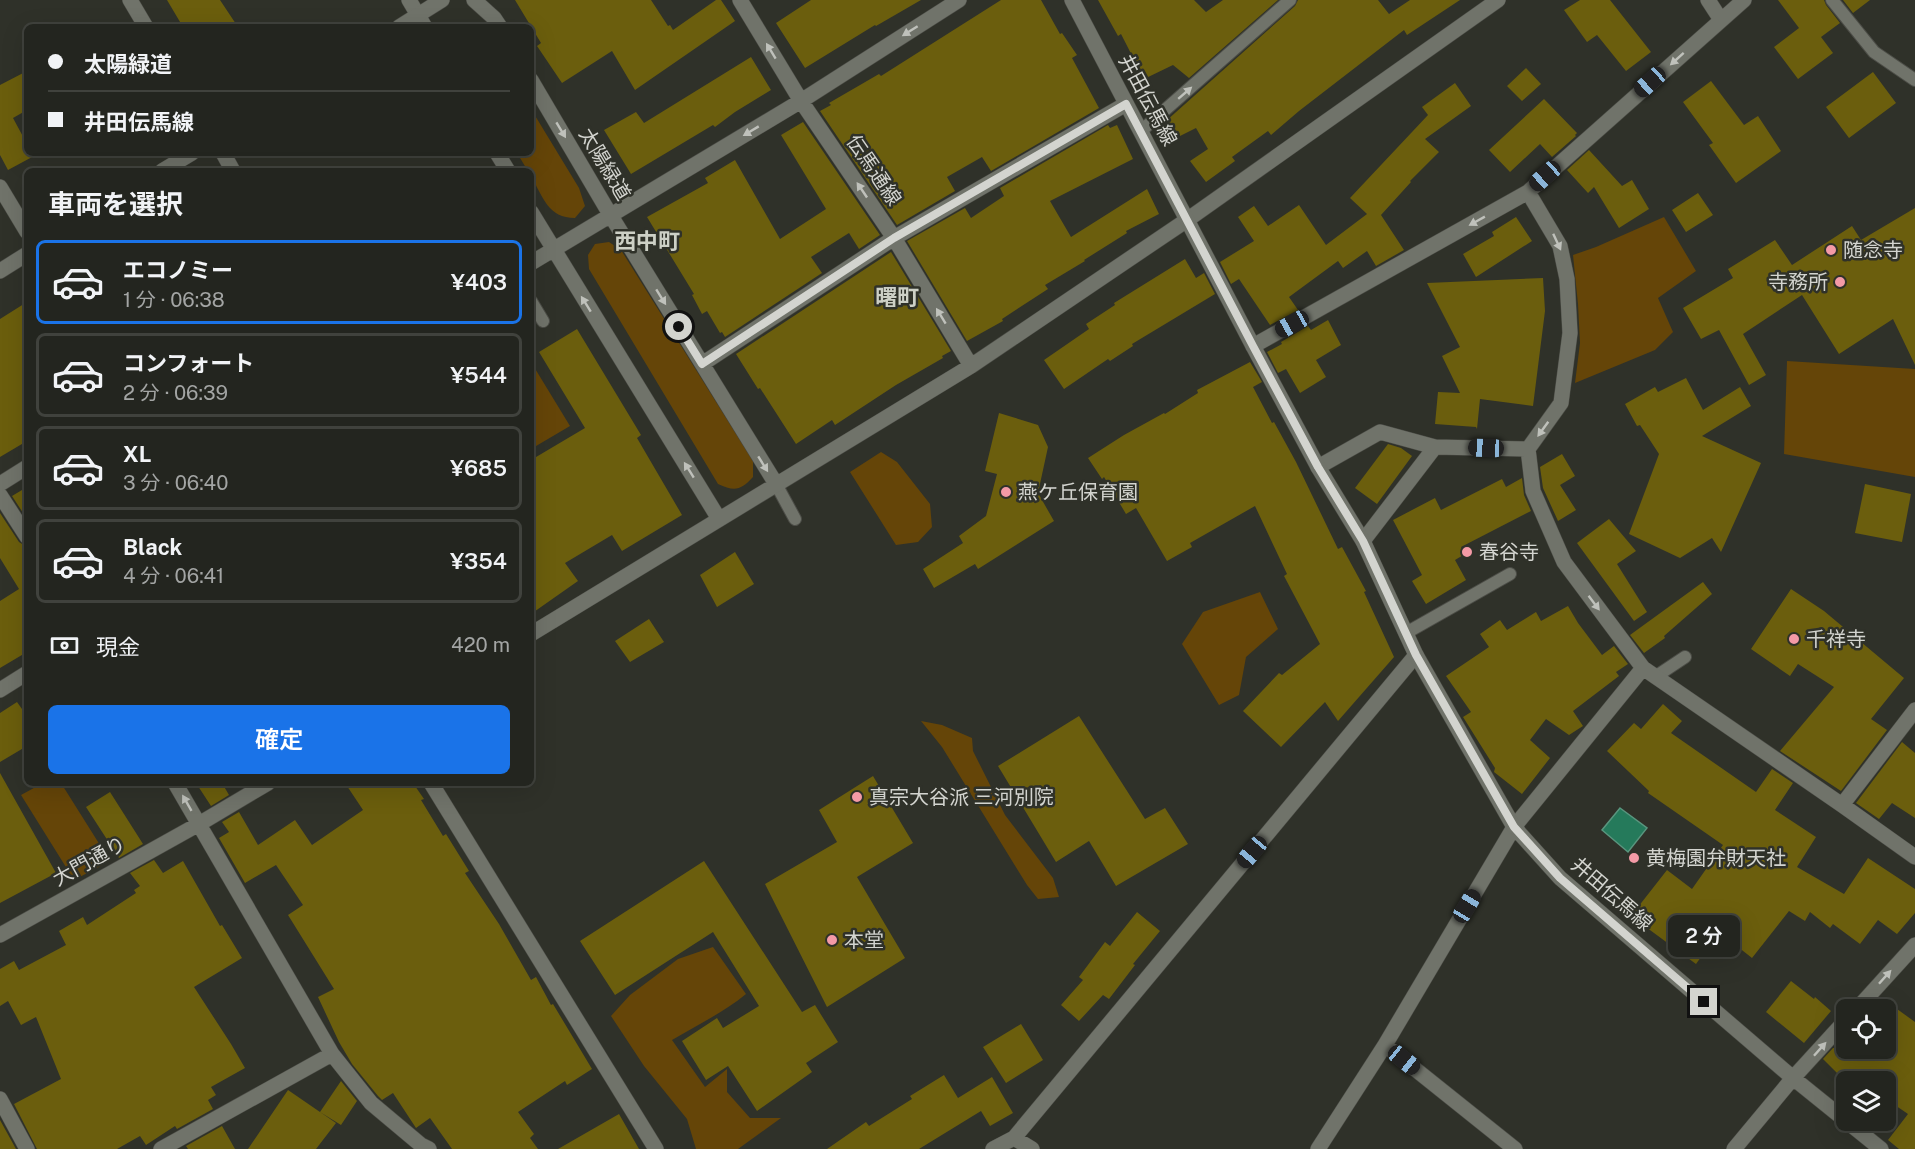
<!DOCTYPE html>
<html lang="ja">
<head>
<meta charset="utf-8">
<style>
	:root { --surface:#23251f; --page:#2b2d28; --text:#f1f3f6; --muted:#a3a5a4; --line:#40423d; --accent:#1a73e8 }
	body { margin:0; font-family:"Public Sans","Noto Sans JP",sans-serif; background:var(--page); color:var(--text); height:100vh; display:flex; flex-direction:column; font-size:22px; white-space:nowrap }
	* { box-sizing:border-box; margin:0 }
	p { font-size:20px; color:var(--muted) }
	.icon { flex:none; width:33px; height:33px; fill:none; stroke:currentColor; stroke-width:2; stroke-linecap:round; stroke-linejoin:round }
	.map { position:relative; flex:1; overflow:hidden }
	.drawer { position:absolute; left:24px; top:168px; width:510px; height:618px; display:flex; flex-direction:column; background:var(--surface); border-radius:9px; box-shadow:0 6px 24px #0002,0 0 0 2px var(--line) }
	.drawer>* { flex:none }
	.hud { position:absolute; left:24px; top:24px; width:510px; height:132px; border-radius:9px; box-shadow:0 6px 24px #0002,0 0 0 2px var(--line); display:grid; align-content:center; height:132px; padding:0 24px; background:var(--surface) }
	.fabs { position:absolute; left:1836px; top:999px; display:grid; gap:12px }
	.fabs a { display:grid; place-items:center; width:60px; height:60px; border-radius:9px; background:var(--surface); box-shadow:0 6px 24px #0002,0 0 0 2px var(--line); font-size:30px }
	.end { position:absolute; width:27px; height:27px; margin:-14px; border:8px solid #d3d4cf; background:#111; box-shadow:0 0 0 3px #111 }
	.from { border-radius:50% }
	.bubble { position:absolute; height:42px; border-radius:9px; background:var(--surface); box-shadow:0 6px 24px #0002,0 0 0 2px var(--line); font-size:20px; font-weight:600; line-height:42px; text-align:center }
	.car { position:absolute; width:18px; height:36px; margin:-18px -9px; border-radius:8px; box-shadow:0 0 4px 2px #0007; background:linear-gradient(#222 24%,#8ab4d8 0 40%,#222 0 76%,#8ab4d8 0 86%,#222 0) }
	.hud b { display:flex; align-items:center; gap:21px; height:57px; font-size:22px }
	.hud b+b { border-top:2px solid var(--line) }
	.hud i { width:15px; height:15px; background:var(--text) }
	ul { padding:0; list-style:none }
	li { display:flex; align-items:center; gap:18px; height:84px; margin:0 12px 9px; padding:0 12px; border:3px solid var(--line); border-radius:9px }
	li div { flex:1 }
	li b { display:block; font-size:22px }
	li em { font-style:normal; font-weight:600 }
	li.current { border-color:var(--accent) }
	li>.icon { width:54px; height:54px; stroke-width:1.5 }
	h2 { padding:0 24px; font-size:27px; line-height:72px }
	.pay { display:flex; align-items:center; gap:15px; height:66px; padding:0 24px; font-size:22px }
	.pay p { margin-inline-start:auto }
	.button { display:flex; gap:12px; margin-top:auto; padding:12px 24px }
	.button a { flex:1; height:69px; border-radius:9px; background:var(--accent); color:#fff; font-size:24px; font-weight:600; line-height:69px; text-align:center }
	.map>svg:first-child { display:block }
</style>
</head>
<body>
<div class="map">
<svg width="1915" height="1149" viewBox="0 0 1915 1149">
	<rect width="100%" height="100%" fill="#2f3129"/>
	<path fill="#654508" d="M 531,109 L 579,188 L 585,206 L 575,218 C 548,218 543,197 531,176 L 531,171 L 528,171 L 517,153 L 531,153 Z
		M 1664,217 L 1696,271 L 1658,298 L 1673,332 L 1655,350 L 1575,383 L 1580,343 L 1578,304 L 1573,255 L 1596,247 Z
		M 609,242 L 621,250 L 753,461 L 753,477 C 741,490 735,492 718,484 L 589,269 L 588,255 L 595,244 Z
		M 1787,361 L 1915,369 L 1915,477 L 1784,454 Z
		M 531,362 L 570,426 L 531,449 Z
		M 881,452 L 897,462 L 930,504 L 932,527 L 918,542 L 896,545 L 850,472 Z
		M 1260,592 L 1278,629 L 1246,657 L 1239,695 L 1219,705 L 1182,644 L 1203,612 Z
		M 921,721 L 942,725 L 972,738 L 973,751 L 1005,815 L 1053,878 L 1059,897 L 1038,899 L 1027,885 L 942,747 Z
		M 43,783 L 61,783 L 110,861 L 74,880 L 21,795 Z
		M 713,947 L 746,994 C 723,1013 697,1025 672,1040 L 705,1087 L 727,1069 L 727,1092 L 750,1118 L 781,1118 L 738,1149 L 696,1149 L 687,1119 L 644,1066 L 611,1016 L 630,995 L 678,959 Z"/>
	<path fill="#257a5b" stroke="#59957e" stroke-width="1.5" d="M 1620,808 L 1647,828 L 1628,852 L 1602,830 Z"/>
	<path fill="#6b5e0d" d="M 167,0 L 220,0 L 238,27 L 183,27 Z
		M 515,0 L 651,0 L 668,26 L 670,25 L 673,30 L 716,0 L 721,0 L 735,21 L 635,90 L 612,51 L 562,83 L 537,46 L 541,43 Z
		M 811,0 L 921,0 L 876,26 L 875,25 L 805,68 L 776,23 Z
		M 1001,0 L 1041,0 L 1060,34 L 1062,33 L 1077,55 L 1072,58 L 1099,108 L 991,171 L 982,157 L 947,177 L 955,191 L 897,225 L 820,111 L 831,105 L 829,103 L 879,74 L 881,76 Z
		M 1098,0 L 1194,0 L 1206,12 L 1223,0 L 1278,0 L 1189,78 L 1173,65 L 1144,79 L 1121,34 L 1118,36 Z
		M 1298,0 L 1378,0 L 1389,14 L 1410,0 L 1460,0 L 1407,35 L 1404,30 L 1299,111 L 1271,135 L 1268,131 L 1232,157 L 1235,161 L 1206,182 L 1190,161 L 1208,149 L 1196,128 L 1180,136 L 1166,121 L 1295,6 Z
		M 1580,0 L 1610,0 L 1651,52 L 1626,71 L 1597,35 L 1587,42 L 1564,10 Z
		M 1778,0 L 1824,0 L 1826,5 L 1840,23 L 1821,37 L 1833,53 L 1798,79 L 1774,47 L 1799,28 Z
		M 1843,0 L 1870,0 L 1853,13 Z
		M 751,57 L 771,90 L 735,112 L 715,127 L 713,125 L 631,174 L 604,130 L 636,112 L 644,123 Z
		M 1526,68 L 1541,84 L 1522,101 L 1507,86 Z
		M 27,71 L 27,110 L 13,118 L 27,144 L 27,153 L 32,153 L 34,156 L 8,170 L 0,155 L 0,85 Z
		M 1873,72 L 1896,103 L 1849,138 L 1826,107 Z
		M 1711,81 L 1744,125 L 1758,116 L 1781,151 L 1736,183 L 1709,145 L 1713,143 L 1683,102 Z
		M 1455,83 L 1471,106 L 1425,139 L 1439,152 L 1410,181 L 1411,182 L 1381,215 L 1404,250 L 1376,266 L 1367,251 L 1343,268 L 1338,261 L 1289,297 L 1298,310 L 1270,325 L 1239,279 L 1231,284 L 1220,262 L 1254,241 L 1238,217 L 1254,206 L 1268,226 L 1299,205 L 1326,245 L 1367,214 L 1350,198 L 1428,115 L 1422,107 Z
		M 1544,99 L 1577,133 L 1575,135 L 1576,136 L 1552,157 L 1540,144 L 1510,172 L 1489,150 Z
		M 803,122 L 880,235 L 859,249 L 849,233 L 811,257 L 822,273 L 725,337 L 722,332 L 720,333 L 707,311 L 702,314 L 692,295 L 694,294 L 647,217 L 708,183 L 705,178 L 735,160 L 780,239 L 826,209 L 781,135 Z
		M 1108,125 L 1110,128 L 1117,125 L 1133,159 L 1050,201 L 1071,237 L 1147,189 L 1159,214 L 1126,231 L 1127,233 L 1084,260 L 1085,261 L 1045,285 L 1048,289 L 1002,319 L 1003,321 L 967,341 L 907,241 L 965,208 L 971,218 L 1004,196 L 1000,188 Z
		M 1589,150 L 1622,186 L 1632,180 L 1649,209 L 1619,228 L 1594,187 L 1588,193 L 1567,170 Z
		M 1698,193 L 1713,215 L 1686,232 L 1672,210 Z
		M 1915,208 L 1915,365 L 1893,319 L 1839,354 L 1802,295 L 1743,334 L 1766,375 L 1749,385 L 1719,330 L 1701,339 L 1683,308 L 1733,278 L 1728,269 L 1775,240 L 1792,265 L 1852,226 L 1861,240 Z
		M 1516,217 L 1532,241 L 1476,277 L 1463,254 L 1494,236 L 1492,232 Z
		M 891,252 L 951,351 L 942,356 L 943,358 L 896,385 L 835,425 L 832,420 L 796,444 L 760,388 L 758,389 L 736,354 Z
		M 1185,259 L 1196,278 L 1204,273 L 1215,294 L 1132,344 L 1133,346 L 1110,361 L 1108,359 L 1064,389 L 1044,360 L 1089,329 L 1086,324 L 1115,305 L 1114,303 Z
		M 1543,278 L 1545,311 L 1533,406 L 1480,399 L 1477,429 L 1476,427 L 1435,424 L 1438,392 L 1460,393 L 1442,356 L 1460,347 L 1427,283 Z
		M 27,302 L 27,441 L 0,457 L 0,319 Z
		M 1328,320 L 1341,345 L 1316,360 L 1326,377 L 1300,393 L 1286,369 L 1278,373 L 1267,352 L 1282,344 L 1281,342 L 1308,326 L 1311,330 Z
		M 577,329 L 641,435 L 637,438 L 682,515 L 622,551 L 612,535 L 565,563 L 578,581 L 531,614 L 531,460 L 585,428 L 539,352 Z
		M 1250,362 L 1262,382 L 1253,387 L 1272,423 L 1274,422 L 1296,462 L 1338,549 L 1342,547 L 1366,591 L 1364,592 L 1394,657 L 1338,721 L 1325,702 L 1281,747 L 1243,711 L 1279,673 L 1282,675 L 1320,644 L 1284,576 L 1287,574 L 1255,506 L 1190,543 L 1192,547 L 1167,561 L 1136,508 L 1126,514 L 1104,477 L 1102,479 L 1088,458 L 1124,435 L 1164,413 L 1165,414 L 1198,393 L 1197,390 Z
		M 1686,378 L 1703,410 L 1740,387 L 1751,406 L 1702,436 L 1761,463 L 1721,552 L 1712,538 L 1680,558 L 1629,534 L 1659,454 L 1640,425 L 1637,426 L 1625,404 L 1655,387 L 1658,392 Z
		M 999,413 L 1038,425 L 1048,447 L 1038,493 L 1054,521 L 978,569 L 975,564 L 934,588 L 923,569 L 963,543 L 959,536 L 986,516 L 997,474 L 985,471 Z
		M 1388,444 L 1401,448 L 1412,456 L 1377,504 L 1355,488 Z
		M 1562,454 L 1575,476 L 1560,485 L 1576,510 L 1558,521 L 1543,488 L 1540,467 Z
		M 1522,478 L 1524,495 L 1531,511 L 1461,547 L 1465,554 L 1455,560 L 1466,580 L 1426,604 L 1412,581 L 1422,575 L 1393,520 L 1435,498 L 1441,510 L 1502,479 L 1506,487 Z
		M 1865,484 L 1911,494 L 1902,542 L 1855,533 Z
		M 27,487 L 27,519 L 12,496 Z
		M 0,513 L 19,542 L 27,547 L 27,652 L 0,668 L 0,601 L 19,589 L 0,558 Z
		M 1609,519 L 1636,551 L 1617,564 L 1647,612 L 1634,621 L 1577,543 Z
		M 735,552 L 754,584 L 717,607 L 700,575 Z
		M 1703,582 L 1712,594 L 1664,636 L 1665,638 L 1644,653 L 1630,635 Z
		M 1791,589 L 1824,611 L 1904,678 L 1871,719 L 1887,730 L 1841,791 L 1780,751 L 1834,687 L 1798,664 L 1790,676 L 1751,649 Z
		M 1568,606 L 1578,623 L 1602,655 L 1614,646 L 1628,664 L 1616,672 L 1619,676 L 1573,711 L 1583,726 L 1569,735 L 1546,719 L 1530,740 L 1550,758 L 1522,794 L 1494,772 L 1495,768 L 1463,717 L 1471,712 L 1446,676 L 1489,647 L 1480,634 L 1500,620 L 1507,630 L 1536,612 L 1541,621 Z
		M 649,619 L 664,642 L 630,662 L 615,641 Z
		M 17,702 L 27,716 L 27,746 L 0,762 L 0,713 Z
		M 1663,704 L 1682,721 L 1671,733 L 1756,792 L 1772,769 L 1793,783 L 1775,810 L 1816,837 L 1797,867 L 1844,894 L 1868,858 L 1915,889 L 1915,913 L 1897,934 L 1878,920 L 1860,944 L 1833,924 L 1830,928 L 1810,912 L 1805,921 L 1789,911 L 1752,958 L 1719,932 L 1696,964 L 1631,916 L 1667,870 L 1692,889 L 1723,845 L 1648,793 L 1649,791 L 1607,751 L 1634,723 L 1641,729 Z
		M 1079,716 L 1145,819 L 1165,808 L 1188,844 L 1116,886 L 1089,841 L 1056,862 L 998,766 Z
		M 1902,742 L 1915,753 L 1915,818 L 1892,803 L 1879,819 L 1856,803 Z
		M 0,773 L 56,873 L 0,903 Z
		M 873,776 L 913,843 L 857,877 L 905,958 L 827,1007 L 765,884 L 837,842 L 819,810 Z
		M 196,783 L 222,783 L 229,795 L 211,806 Z
		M 345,783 L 413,783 L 424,799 L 421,800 L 443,836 L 446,834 L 469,871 L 465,873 L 499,924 L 531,980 L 536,977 L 551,1005 L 553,1004 L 592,1069 L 567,1085 L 565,1081 L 518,1112 L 534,1134 L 530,1138 L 538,1149 L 452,1149 L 430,1118 L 416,1128 L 393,1093 L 382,1100 L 378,1096 L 352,1064 L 339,1042 L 318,997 L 334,989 L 288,915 L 303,905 L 276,865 L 245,883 L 219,838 L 229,832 L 222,822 L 239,812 L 258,845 L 295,820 L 312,845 L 363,810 Z
		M 110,792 L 143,844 L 119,858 L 86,807 Z
		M 154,860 L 163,873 L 183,861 L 220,926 L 222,925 L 242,958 L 194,987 L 231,1044 L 245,1068 L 211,1087 L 216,1095 L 208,1100 L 213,1109 L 177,1129 L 175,1126 L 146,1145 L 140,1136 L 117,1149 L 37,1149 L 14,1104 L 61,1079 L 36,1017 L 21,1025 L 8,1001 L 0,1006 L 0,969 L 14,961 L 19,970 L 66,945 L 59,931 L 83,917 L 87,925 L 136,893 L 134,890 L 140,886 L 130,873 Z
		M 704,861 L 802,1012 L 815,1005 L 838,1042 L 806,1063 L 812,1072 L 757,1111 L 728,1066 L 706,1080 L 682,1041 L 717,1018 L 723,1028 L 759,1006 L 713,932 L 615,995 L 580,941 Z
		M 1137,912 L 1160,931 L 1133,964 L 1135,965 L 1109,999 L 1103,995 L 1079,1021 L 1061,1005 L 1083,980 L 1079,977 L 1105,942 L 1110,946 Z
		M 1791,981 L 1814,999 L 1815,997 L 1831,1011 L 1804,1043 L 1766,1012 Z
		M 1886,1001 L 1915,1022 L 1915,1149 L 1899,1149 L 1888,1140 L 1908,1114 L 1886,1099 L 1886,1082 L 1846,1082 L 1823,1059 L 1833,1048 L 1886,1048 Z
		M 1021,1024 L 1043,1060 L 1006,1083 L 983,1047 Z
		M 944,1075 L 958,1098 L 992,1077 L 1013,1113 L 990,1126 L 981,1111 L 919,1149 L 827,1149 L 866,1122 L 869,1126 L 912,1099 L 910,1096 Z
		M 341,1081 L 357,1101 L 341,1125 L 320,1112 Z
		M 288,1090 L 336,1123 L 316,1149 L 248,1149 Z
		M 619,1114 L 639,1149 L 558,1149 Z
		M 0,1120 L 16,1149 L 0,1149 Z
		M 222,1126 L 235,1149 L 188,1149 L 186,1146 Z"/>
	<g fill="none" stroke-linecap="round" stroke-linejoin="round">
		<g stroke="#4c4d47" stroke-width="14">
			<path id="lane" d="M 1832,0 L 1874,52 L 1915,80
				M 1141,131 L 1290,0
				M 531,301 L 543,321
				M 776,484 L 795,519
				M 1406,633 L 1510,574
				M 1655,677 L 1685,657"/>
		</g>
		<g stroke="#4c4d47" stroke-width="16">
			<path id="street" d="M 130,0 L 146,27
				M 409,0 L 425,27
				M 474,0 L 494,18 L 500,27
				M 740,0 L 801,101 L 894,238 L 971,366
				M 1708,0 L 1721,20
				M 531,80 L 611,216 L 776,484
				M 223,153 L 233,171
				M 497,153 L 508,171
				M 0,187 L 27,232
				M 1528,192 L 1560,246 L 1567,279 L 1570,333 L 1561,403 L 1528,449 L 1533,491 L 1564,562 L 1643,668 L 1842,805 L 1915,857
				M 531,212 L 719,519
				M 531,263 L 801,101 L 959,0
				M 1253,346 L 1528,192 L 1744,0
				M 702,364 L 894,238 L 1126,104
				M 1318,467 L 1380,432 L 1435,447 L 1528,449
				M 0,484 L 27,467
				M 0,495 L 27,537
				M 1363,541 L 1435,447
				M 531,634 L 971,366 L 1187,220 L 1498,0
				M 0,690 L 27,673
				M 175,783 L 332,1054 L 371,1103 L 421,1145 L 429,1149
				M 431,783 L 656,1149
				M 1842,805 L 1915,710
				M 1514,827 L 1560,878 L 1793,1078 L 1881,1149
				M 0,935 L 199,824 L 268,783
				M 1856,1010 L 1915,945
				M 1385,1045 L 1515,1149
				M 0,1099 L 27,1149
				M 1014,1138 L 1032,1149
				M 161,1149 L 332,1054
				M 993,1149 L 1014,1138 L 1416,655
				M 1318,1149 L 1385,1045 L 1514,827 L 1643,668
				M 1734,1149 L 1793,1078 L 1846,1020"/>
		</g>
		<g stroke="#4c4d47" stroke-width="16">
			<path id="secondary" d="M 1072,0 L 1253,346 L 1318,467 L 1363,541 L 1416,655 L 1514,827
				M 399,27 L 442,0
				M 162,171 L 192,153
				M 0,271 L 27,254"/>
		</g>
		<use href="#lane" stroke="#70736a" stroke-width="12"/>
		<use href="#street" stroke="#70736a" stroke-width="15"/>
		<use href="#secondary" stroke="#70736a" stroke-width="15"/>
	</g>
	<defs><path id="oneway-solid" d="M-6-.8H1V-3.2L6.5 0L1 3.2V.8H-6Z" transform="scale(1.5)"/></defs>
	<g fill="#bfc1bb">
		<use href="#oneway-solid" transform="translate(910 31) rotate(148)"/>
		<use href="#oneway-solid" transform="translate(771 51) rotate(-121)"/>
		<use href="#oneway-solid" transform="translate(1677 59) rotate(138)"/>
		<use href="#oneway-solid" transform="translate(1185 93) rotate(-41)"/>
		<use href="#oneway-solid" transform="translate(561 130) rotate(59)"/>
		<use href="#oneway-solid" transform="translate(751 131) rotate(149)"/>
		<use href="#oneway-solid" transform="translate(862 190) rotate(-124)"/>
		<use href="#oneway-solid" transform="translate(1477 221) rotate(151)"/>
		<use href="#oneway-solid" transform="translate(1557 242) rotate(65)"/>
		<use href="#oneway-solid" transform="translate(661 297) rotate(58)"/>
		<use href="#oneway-solid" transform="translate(586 304) rotate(-122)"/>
		<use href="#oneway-solid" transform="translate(941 316) rotate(-121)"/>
		<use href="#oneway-solid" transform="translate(1543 429) rotate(126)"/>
		<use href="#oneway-solid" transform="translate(763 464) rotate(58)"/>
		<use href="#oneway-solid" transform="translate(689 470) rotate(-122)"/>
		<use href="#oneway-solid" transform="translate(1594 603) rotate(53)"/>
		<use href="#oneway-solid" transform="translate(187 803) rotate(-120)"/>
		<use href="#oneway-solid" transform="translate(1885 977) rotate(-48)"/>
		<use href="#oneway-solid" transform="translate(1820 1049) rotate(-48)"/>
	</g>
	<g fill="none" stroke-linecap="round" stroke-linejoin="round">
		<path stroke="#d3d4cf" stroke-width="8" d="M 679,327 L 702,364 L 894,238 L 1126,104 L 1253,346 L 1318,467 L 1363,541 L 1416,655 L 1514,827 L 1560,878 L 1704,1002"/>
	</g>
	<g fill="#f49aa6" stroke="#2f3129" stroke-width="2">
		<circle cx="1831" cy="250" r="6"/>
		<circle cx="1840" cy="282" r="6"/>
		<circle cx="1006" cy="492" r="6"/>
		<circle cx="1467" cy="552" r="6"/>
		<circle cx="1794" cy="639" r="6"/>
		<circle cx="857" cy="797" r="6"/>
		<circle cx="1634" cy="858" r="6"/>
		<circle cx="832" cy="940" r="6"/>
	</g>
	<g text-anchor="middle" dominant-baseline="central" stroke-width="5" stroke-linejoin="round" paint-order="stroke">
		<g font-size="20" fill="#d3d4cf" stroke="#2f3129">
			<text transform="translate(1148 100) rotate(62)">井田伝馬線</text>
			<text transform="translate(605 164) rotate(59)">太陽緑道</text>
			<text transform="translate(874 170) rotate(56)">伝馬通線</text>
			<text transform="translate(89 861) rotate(-29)">大門通り</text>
			<text transform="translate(1612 894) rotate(41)">井田伝馬線</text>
		</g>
		<g font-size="20" fill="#d3d4cf" stroke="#2f3129" text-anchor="start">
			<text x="1843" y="250">随念寺</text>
			<text x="1828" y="282" text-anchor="end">寺務所</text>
			<text x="1018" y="492">燕ケ丘保育園</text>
			<text x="1479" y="552">春谷寺</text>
			<text x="1806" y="639">千祥寺</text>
			<text x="869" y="797">真宗大谷派 三河別院</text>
			<text x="1646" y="858">黄梅園弁財天社</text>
			<text x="844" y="940">本堂</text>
		</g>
		<g font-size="22" font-weight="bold" fill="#cdd0c6" stroke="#2f3129">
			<text x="647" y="241">西中町</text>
			<text x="897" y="297">曙町</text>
		</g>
	</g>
</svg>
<div class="fabs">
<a><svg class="icon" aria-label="locate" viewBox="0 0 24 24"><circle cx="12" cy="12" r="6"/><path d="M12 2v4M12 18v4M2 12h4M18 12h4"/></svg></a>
<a><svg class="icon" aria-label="layers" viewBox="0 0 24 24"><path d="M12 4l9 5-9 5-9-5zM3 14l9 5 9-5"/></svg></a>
</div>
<i class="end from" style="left:679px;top:327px"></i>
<i class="end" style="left:1704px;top:1002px"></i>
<div class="bubble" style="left:1668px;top:915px;width:72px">2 分</div>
<i class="car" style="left:1650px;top:82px;rotate:228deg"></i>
<i class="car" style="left:1545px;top:176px;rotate:228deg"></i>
<i class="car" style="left:1292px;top:324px;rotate:241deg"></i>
<i class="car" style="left:1486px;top:448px;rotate:272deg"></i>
<i class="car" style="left:1252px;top:852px;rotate:220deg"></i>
<i class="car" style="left:1467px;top:906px;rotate:31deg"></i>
<i class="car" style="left:1404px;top:1060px;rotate:129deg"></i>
<div class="hud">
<b><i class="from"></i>太陽緑道</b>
<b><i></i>井田伝馬線</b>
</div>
<section class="drawer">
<h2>車両を選択</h2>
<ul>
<li class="current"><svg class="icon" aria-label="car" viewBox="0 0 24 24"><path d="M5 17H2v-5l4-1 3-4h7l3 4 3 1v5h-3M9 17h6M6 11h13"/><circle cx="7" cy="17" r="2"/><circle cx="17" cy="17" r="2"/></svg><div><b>エコノミー</b><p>1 分 · 06:38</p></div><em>¥403</em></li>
<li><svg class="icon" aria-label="car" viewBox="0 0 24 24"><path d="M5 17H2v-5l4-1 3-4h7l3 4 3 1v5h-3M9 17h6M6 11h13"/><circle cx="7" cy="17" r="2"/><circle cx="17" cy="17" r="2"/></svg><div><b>コンフォート</b><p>2 分 · 06:39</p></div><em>¥544</em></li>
<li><svg class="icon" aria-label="car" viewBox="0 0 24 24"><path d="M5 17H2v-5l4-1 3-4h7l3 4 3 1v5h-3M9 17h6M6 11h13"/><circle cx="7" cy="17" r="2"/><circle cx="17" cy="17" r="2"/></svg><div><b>XL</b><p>3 分 · 06:40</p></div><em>¥685</em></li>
<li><svg class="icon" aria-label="car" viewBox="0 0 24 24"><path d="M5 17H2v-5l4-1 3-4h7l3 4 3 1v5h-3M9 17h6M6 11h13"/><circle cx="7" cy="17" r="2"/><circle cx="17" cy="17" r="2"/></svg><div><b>Black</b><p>4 分 · 06:41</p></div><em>¥354</em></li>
</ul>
<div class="pay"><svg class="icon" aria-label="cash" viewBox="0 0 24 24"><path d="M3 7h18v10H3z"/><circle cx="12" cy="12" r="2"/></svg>現金<p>420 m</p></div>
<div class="button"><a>確定</a></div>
</section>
</div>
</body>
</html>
